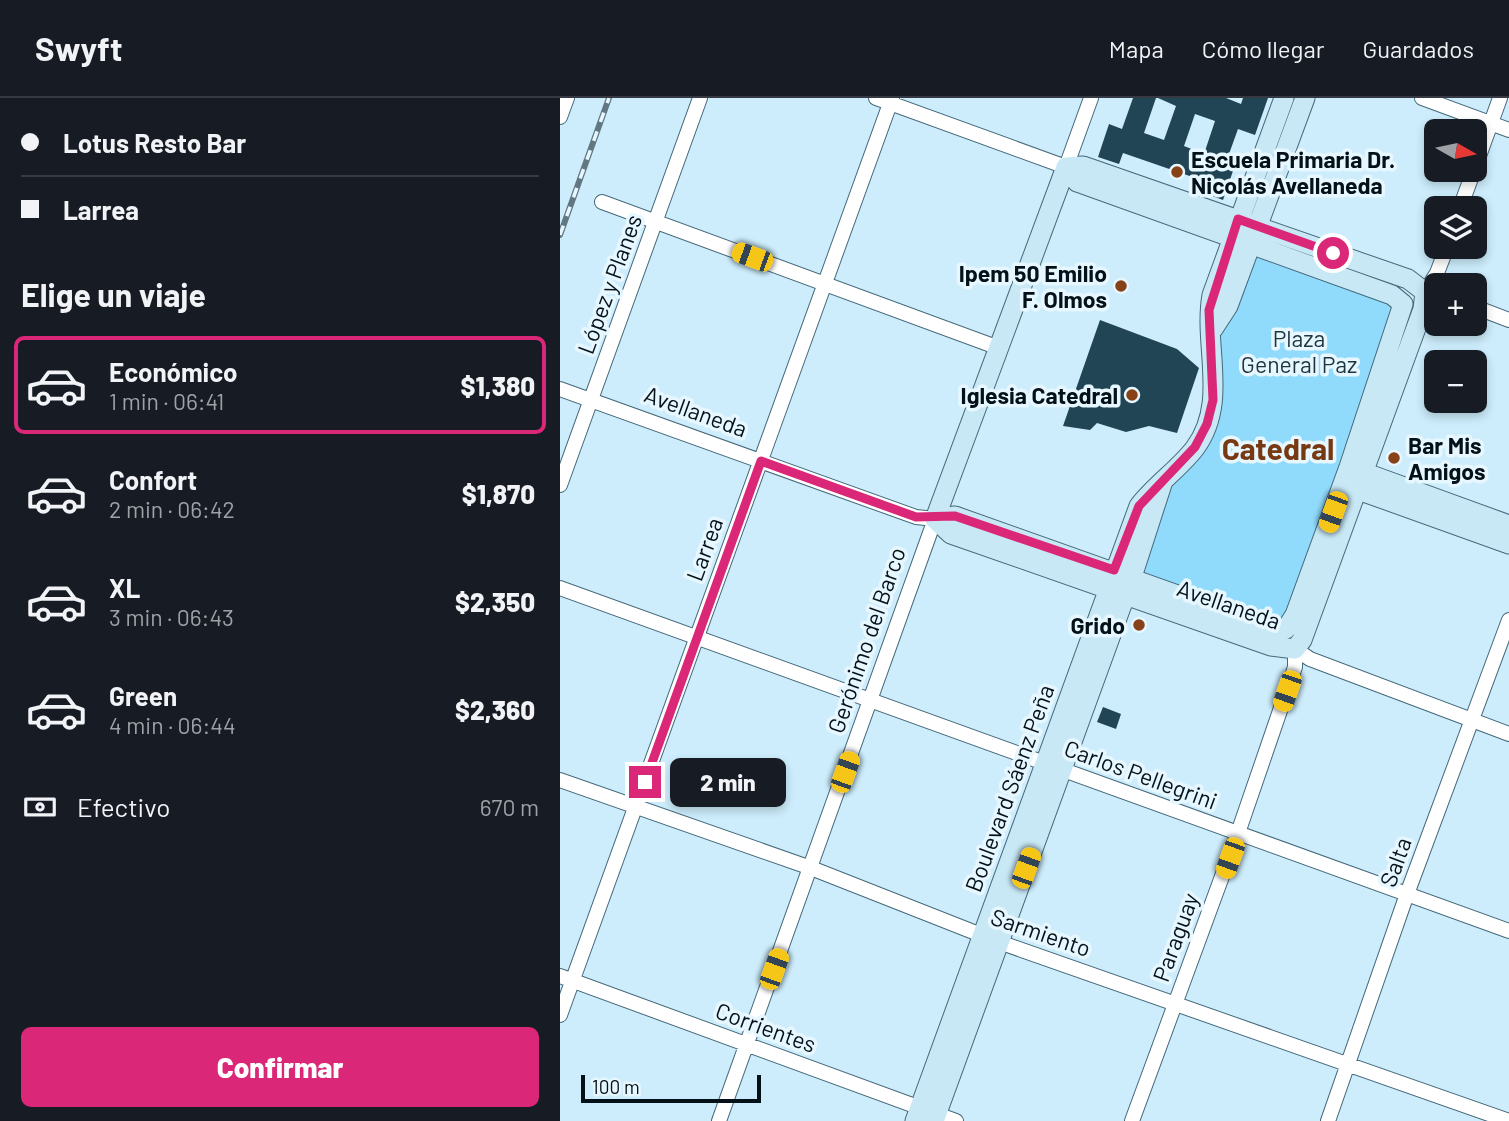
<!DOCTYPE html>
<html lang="es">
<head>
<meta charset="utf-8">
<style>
	:root { --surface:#171b24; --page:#242831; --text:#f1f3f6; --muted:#9ea1a6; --line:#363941; --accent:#db2777 }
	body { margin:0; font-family:Barlow,sans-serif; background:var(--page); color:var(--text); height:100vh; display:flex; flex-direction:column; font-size:26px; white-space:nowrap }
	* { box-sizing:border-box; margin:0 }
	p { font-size:23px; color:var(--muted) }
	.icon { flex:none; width:38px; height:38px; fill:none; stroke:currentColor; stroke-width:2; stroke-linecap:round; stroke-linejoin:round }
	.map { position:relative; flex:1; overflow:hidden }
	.sheet { display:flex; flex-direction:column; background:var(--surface); width:560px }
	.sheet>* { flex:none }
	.banner { display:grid; align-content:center; height:154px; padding:0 21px; background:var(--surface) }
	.needle { width:46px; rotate:99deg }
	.tools { position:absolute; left:864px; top:21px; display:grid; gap:14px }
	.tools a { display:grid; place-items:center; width:63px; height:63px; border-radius:10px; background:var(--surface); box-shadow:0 4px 10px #0003; font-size:35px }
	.scale { position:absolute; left:21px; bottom:18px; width:180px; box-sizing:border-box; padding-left:7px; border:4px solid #041118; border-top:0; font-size:19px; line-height:24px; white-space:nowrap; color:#041118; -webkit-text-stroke:5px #e7f7ff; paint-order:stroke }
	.end { position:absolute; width:32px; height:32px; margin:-16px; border:9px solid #db2777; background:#fff; box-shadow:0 0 0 4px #fff }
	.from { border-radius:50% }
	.bubble { position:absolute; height:49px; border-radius:10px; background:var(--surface); box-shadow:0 4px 10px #0003; font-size:23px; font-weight:800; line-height:49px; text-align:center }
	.car { position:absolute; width:21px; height:42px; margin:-21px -10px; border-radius:9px; box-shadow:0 0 5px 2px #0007; background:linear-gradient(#f5c518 24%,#345 0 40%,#f5c518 0 76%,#345 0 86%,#f5c518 0) }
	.banner b { display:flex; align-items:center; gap:24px; height:66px; font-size:26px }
	.banner b+b { border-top:2px solid var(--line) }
	.banner i { width:18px; height:18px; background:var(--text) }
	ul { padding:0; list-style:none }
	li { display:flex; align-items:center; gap:21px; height:98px; margin:0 14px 10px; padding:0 7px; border:4px solid transparent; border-radius:10px }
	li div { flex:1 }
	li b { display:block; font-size:26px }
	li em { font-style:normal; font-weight:800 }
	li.active { border-color:var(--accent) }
	li>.icon { width:63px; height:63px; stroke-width:1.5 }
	h2 { padding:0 21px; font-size:32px; line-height:84px }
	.pay { display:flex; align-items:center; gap:18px; height:77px; padding:0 21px; font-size:26px }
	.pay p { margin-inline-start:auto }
	.action { display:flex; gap:14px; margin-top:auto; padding:14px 21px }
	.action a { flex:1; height:80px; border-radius:10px; background:var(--accent); color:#fff; font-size:28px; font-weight:800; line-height:80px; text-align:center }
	header { display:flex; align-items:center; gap:42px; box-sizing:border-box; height:98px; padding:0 35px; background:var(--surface); border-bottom:2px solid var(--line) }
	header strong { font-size:33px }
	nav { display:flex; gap:38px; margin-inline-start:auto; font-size:24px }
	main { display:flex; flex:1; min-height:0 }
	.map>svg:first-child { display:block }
</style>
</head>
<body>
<header>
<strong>Swyft</strong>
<nav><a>Mapa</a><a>Cómo llegar</a><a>Guardados</a></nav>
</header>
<main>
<section class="sheet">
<div class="banner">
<b><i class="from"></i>Lotus Resto Bar</b>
<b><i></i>Larrea</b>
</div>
<h2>Elige un viaje</h2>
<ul>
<li class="active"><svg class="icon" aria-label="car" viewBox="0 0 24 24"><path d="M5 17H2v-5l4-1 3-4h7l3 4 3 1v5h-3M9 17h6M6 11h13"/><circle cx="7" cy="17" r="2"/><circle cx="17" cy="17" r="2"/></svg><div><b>Económico</b><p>1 min · 06:41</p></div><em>$1,380</em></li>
<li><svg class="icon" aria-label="car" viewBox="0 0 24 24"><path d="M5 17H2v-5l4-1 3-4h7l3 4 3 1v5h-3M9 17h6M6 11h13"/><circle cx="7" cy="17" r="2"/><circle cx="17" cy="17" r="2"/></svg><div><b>Confort</b><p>2 min · 06:42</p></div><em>$1,870</em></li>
<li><svg class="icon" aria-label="car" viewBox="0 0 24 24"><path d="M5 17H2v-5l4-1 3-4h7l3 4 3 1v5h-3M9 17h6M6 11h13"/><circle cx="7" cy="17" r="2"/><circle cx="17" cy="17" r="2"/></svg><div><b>XL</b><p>3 min · 06:43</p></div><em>$2,350</em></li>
<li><svg class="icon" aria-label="car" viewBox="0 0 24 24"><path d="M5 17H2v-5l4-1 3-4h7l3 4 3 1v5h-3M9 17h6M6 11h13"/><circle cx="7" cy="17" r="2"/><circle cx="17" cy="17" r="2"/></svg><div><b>Green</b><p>4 min · 06:44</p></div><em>$2,360</em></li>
</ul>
<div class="pay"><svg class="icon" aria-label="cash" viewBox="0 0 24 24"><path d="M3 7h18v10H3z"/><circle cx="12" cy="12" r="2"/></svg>Efectivo<p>670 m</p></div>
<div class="action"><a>Confirmar</a></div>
</section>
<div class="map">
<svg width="949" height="1023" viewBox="0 0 949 1023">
	<rect width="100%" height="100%" fill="#cdedfc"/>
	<path fill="#90dafc" d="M 690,147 L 840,201 L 726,531 L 572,479 L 596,409 L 642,338 L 653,231 Z"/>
	<path fill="#214555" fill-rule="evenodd" d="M 573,0 L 596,0 L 584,35 L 604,42 L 616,8 L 598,0 L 666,0 L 681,6 L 683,0 L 708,0 L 695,37 L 678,31 L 665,67 L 674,70 L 663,102 L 644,95 L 647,84 L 563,55 L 559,66 L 538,59 L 549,26 L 562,31 ZM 635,16 L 655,23 L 644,56 L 624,48 Z
		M 540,222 L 617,251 L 639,270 L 617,335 L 589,328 L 566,334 L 537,325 L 530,332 L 503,328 Z
		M 543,609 L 561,616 L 556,631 L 537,624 Z"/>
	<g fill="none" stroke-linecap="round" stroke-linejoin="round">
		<g stroke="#45697a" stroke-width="16">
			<path id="street" d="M 316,0 L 506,69 L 531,0
				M 862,0 L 949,32
				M 0,19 L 7,0
				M 915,69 L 940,0
				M 42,104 L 439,250
				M 900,110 L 914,72
				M 877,196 L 865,194 L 877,175 L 887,149
				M 915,209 L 949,222
				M 0,291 L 356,419 L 375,421 L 159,1023
				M 0,387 L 140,0
				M 0,490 L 949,833
				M 735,551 L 750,561 L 949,636
				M 0,682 L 251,770 L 439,844 L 949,1023
				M 0,878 L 396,1023
				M 0,917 L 332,0
				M 572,1023 L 678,735 L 735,569 L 735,551
				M 768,1023 L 847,796 L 949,522"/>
		</g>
		<g stroke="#45697a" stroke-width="21">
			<path id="secondary" d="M 506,69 L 523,68 L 848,181 L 865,194
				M 506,69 L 517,84 L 523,86 L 832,197 L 843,206
				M 653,231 L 668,208 L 745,0
				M 792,370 L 949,427
				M 787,388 L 949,446
				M 375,421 L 391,436 L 711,548 L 735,551
				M 375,421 L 506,69
				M 375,421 L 395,418 L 716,532 L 726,531
				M 726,531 L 735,517 L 789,369 L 843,206
				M 735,551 L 742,542 L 863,211 L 865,194
				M 355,1023 L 579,408 C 595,387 619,371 635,350 C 669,304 643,248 652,197 L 724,0
				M 374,1023 L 572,479 L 603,383"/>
		</g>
		<use href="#street" stroke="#fff" stroke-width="14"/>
		<use href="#secondary" stroke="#c8e8f6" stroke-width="19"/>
		<g stroke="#617782" stroke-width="6">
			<path id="rail" d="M 0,137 L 49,0"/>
		</g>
		<use href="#rail" stroke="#e7f7ff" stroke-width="3.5" stroke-dasharray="10" stroke-linecap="butt"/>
	</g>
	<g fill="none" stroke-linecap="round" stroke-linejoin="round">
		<path stroke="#db2777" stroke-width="9" d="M 85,684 L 201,363 L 356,419 L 395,418 L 554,472 L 579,408 L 635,349 L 647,326 L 653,302 L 649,212 L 678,121 L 773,155"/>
	</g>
	<g fill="#874218" stroke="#e7f7ff" stroke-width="2.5">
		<circle cx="617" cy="74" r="7"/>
		<circle cx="561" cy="188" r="7"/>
		<circle cx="572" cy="297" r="7"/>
		<circle cx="834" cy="360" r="7"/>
		<circle cx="579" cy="527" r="7"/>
	</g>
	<g text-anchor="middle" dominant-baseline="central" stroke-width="7" stroke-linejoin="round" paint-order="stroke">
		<g font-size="23" font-weight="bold" fill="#041118" stroke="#e7f7ff" text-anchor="end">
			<text x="631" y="61" text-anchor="start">Escuela Primaria Dr.<tspan x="631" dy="26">Nicolás Avellaneda</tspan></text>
			<text x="547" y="175">Ipem 50 Emilio<tspan x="547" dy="26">F. Olmos</tspan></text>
			<text x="558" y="297">Iglesia Catedral</text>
			<text x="848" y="347" text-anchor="start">Bar Mis<tspan x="848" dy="26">Amigos</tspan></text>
			<text x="565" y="527">Grido</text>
		</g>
		<g font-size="23" fill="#041118" stroke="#e7f7ff">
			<text transform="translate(49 186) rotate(-70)">López y Planes</text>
			<text transform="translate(136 313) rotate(20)">Avellaneda</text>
			<text transform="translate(144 451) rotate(-70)">Larrea</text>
			<text transform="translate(669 506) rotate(19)">Avellaneda</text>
			<text transform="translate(306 542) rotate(-71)">Gerónimo del Barco</text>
			<text transform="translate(581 676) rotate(20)">Carlos Pellegrini</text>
			<text transform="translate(449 690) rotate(-70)">Boulevard Sáenz Peña</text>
			<text transform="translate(835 764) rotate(-70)">Salta</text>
			<text transform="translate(481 834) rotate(19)">Sarmiento</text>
			<text transform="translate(615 839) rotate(-70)">Paraguay</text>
			<text transform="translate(206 929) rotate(20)">Corrientes</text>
		</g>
		<g font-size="23" fill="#1f343d" stroke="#e7f7ff">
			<text x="739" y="240">Plaza<tspan x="739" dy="26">General Paz</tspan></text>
		</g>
		<g font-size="30" font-weight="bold" fill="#773912" stroke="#e7f7ff">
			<text x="718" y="350">Catedral</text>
		</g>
	</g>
</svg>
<div class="tools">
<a><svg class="needle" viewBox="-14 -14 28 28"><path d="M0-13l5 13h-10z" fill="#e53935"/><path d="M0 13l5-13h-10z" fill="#9ea1a6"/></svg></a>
<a><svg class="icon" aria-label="layers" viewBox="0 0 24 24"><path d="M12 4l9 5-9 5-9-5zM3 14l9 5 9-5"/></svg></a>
<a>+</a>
<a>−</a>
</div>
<div class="scale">100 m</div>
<i class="end from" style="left:773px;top:155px"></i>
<i class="end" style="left:85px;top:684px"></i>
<div class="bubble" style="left:110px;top:660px;width:116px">2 min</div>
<i class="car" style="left:192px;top:159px;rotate:290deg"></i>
<i class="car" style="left:773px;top:414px;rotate:200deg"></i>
<i class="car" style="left:727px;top:593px;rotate:199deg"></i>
<i class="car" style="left:285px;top:674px;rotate:20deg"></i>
<i class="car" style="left:670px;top:760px;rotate:200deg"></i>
<i class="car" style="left:466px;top:770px;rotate:20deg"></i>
<i class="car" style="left:214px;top:871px;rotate:20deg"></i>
</div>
</main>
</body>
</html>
